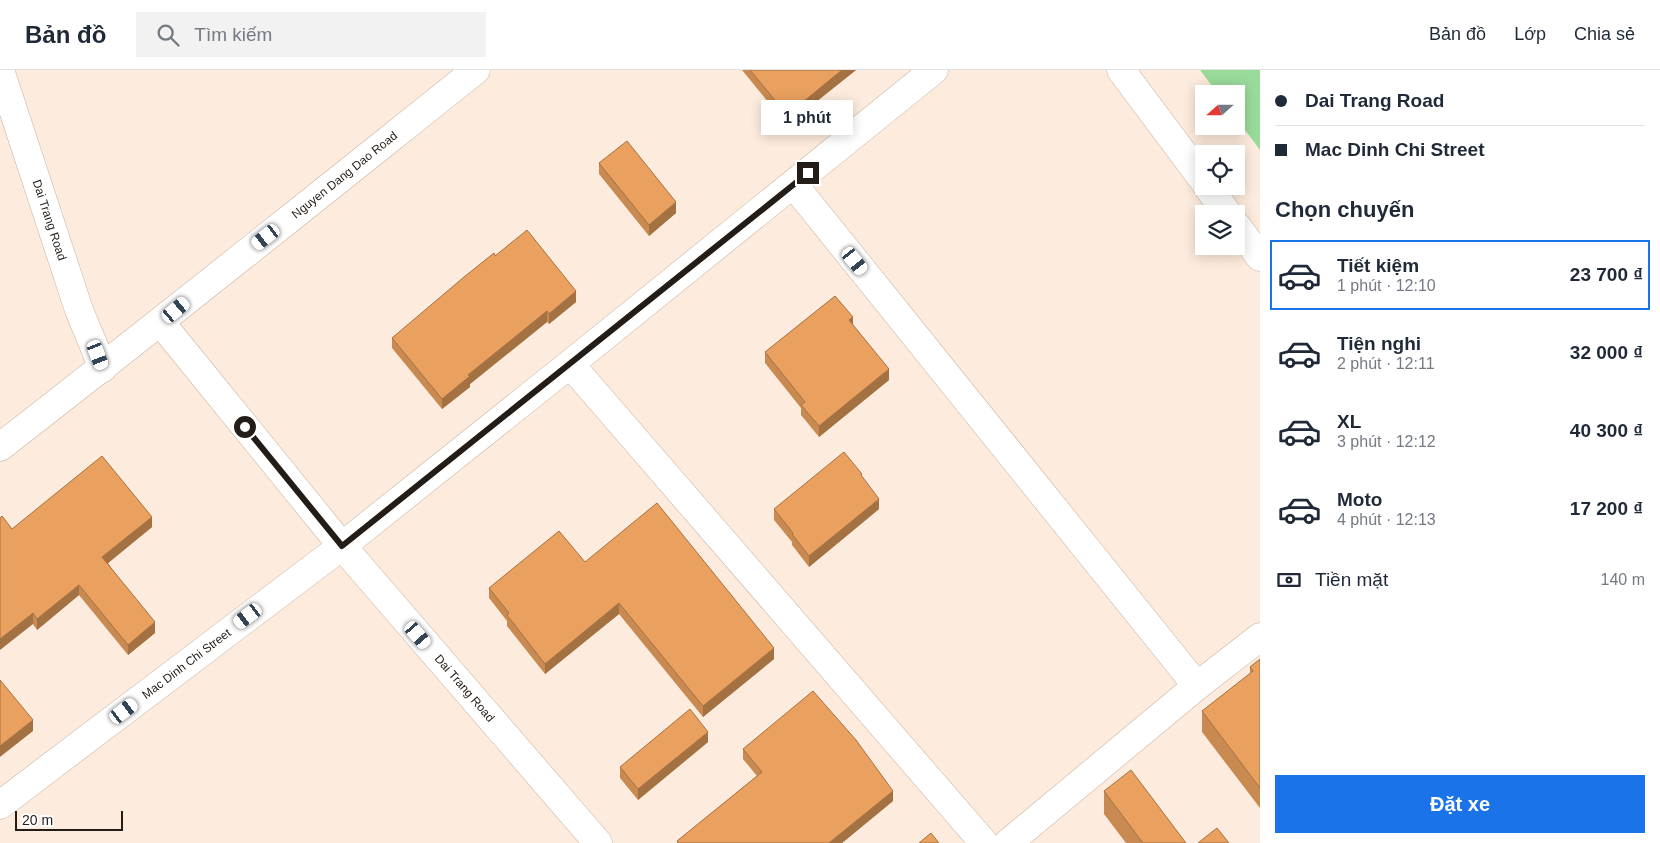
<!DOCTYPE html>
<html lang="vi">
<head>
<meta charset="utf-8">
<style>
	:root { --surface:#fff; --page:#f2f2f3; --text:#1f2937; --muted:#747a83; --line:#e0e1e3; --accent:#1a73e8 }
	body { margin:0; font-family:Arial,sans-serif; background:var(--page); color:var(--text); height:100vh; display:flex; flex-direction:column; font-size:19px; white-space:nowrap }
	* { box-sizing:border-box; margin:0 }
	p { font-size:16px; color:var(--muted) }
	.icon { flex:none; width:28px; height:28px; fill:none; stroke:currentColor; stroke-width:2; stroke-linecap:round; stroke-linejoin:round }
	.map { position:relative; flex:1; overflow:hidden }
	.sheet { display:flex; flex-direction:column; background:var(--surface); width:400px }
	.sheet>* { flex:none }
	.top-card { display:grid; align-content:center; height:110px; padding:0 15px; background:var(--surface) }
	.needle { width:32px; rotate:249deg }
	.controls { position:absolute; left:1195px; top:15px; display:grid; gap:10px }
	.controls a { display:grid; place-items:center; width:50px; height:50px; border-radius:0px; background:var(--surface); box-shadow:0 2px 12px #0003; font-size:25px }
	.scale { position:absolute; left:15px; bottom:12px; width:108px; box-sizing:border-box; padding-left:5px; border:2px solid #241c16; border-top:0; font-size:14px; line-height:18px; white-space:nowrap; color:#241c16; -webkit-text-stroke:4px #fff; paint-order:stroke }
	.end { position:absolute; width:22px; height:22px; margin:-11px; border:6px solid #241c16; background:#fff; box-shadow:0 0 0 2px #fff }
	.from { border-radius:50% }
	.bubble { position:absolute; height:35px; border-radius:0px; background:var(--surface); box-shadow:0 2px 12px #0003; font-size:16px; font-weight:700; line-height:35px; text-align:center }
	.car { position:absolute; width:15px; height:30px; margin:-15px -8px; border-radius:6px; box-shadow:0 0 4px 1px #0007; background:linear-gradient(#fff 24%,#345 0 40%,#fff 0 76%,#345 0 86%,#fff 0) }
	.top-card b { display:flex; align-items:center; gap:18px; height:48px; font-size:19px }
	.top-card b+b { border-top:1px solid var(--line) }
	.top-card i { width:12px; height:12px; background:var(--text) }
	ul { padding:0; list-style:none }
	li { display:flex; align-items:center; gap:15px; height:70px; margin:0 10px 8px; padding:0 5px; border:2px solid transparent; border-radius:0px }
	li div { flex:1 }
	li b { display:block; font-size:19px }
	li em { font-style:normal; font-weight:700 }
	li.current { border-color:var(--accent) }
	li>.icon { width:45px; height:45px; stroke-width:1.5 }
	h2 { padding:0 15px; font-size:22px; line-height:60px }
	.pay { display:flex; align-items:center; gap:12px; height:55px; padding:0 15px; font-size:19px }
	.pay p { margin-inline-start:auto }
	.cta { display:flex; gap:10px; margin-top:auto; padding:10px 15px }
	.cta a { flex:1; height:58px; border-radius:0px; background:var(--accent); color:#fff; font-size:20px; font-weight:700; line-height:58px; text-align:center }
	header { display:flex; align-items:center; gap:30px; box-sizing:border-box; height:70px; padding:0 25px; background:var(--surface); border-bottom:1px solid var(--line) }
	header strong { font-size:24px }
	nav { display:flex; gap:28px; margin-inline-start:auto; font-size:18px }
	.search { width:350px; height:45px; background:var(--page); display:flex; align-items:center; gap:12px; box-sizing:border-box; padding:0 18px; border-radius:0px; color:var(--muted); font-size:19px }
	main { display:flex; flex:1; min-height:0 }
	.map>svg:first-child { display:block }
</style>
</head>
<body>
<header>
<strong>Bản đồ</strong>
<div class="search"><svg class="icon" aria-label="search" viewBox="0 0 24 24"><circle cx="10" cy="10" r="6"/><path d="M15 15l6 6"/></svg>Tìm kiếm</div>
<nav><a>Bản đồ</a><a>Lớp</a><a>Chia sẻ</a></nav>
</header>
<main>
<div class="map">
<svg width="1260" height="773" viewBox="0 0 1260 773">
	<rect width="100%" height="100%" fill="#fdecdd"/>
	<path fill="#99db9a" d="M 1200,0 L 1260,0 L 1260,80 L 1236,48 L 1236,24 L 1218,24 Z"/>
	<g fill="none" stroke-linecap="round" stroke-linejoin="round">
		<g stroke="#c6b19f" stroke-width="29">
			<g id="minor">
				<path id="s1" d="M 0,0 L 79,240 L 103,298"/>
				<path d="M 1121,0 L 1204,111"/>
				<path d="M 794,115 L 1197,616"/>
				<path d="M 1207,116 L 1228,144"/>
				<path d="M 1236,155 L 1260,187"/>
				<path id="s2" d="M 161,253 L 342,476 L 598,773"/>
				<path d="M 570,294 L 984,773"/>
				<path id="s3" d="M 0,735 L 342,476 L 570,294 L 934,0"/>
				<path d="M 1008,773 L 1197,616 L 1260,567"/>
			</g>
		</g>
		<g stroke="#c6b19f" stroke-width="29">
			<g id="secondary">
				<path id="s4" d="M 0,377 C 160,253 318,126 476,0"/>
			</g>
		</g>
		<use href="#minor" stroke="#fff" stroke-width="28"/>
		<use href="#secondary" stroke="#fff" stroke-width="28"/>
	</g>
	<path fill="#c98a52" d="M 742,0 L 856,0 L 787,55 Z
		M 599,93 L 676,143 L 649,166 L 599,104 Z
		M 495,186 L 576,232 L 549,254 L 547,252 L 470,314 L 470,317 L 442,339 L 392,278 L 392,268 Z
		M 853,255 L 889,310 L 819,367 L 801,345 L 801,338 L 765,293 L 765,282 Z
		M 774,439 L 879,439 L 809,497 L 792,475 L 792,472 L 774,450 Z
		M 152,457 L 108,493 L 155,563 L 128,585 L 79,525 L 37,560 L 33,554 L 12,459 Z
		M 585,492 L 774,589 L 703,647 L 619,544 L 545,604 L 507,556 L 507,551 L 489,528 L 489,518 Z
		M 1260,589 L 1260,742 L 1260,738 L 1202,662 L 1202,641 L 1250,604 L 1250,597 Z
		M 708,672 L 638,730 L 620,708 L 620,697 Z
		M 743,679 L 893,731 L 842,773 L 677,773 L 677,771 L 757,706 L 743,689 Z
		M 1104,721 L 1186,773 L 1126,773 L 1104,744 Z"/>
	<path fill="#a47142" d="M 842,0 L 856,0 L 787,55 L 787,45 Z
		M 676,132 L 676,143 L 649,166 L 649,155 Z
		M 576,221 L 576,232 L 549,254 L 549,244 Z
		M 547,241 L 547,252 L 470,314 L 470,317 L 442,339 L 442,329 L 468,305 Z
		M 853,247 L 853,258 L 849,250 Z
		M 889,299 L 889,310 L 819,367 L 819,356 Z
		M 879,429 L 879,439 L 809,497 L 809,486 Z
		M 152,447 L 152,457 L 102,498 L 102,487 Z
		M 79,515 L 79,525 L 37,560 L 37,549 Z
		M 619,533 L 619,544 L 545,604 L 545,594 Z
		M 33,543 L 33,554 L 0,580 L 0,569 Z
		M 155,552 L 155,563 L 128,585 L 128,575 Z
		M 774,578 L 774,589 L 703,647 L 703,636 Z
		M 33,650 L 33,661 L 0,687 L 0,676 Z
		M 708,662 L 708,672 L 638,730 L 638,719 Z
		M 893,721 L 893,731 L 842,773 L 829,773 Z"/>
	<path fill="#eaa15f" stroke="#a47142" d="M 750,0 L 842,0 L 787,45 Z
		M 627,71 L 676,132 L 649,155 L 599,93 Z
		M 527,160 L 576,221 L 549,244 L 547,241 L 468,305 L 470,306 L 442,329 L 392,268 L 464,207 L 494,183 L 495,186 Z
		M 835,226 L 853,247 L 849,250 L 889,299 L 819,356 L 801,335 L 805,332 L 765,282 Z
		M 844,382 L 862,404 L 861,405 L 879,429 L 809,486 L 792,464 L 793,463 L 774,439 Z
		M 102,386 L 152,447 L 102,487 L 155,552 L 128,575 L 79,515 L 37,549 L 33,543 L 0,569 L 0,448 L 2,446 L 12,459 Z
		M 657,433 L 774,578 L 703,636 L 619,533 L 545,594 L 507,545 L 509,543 L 489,518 L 559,461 L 585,492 Z
		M 1260,589 L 1260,718 L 1202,641 L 1253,601 L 1250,597 Z
		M 0,610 L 33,650 L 0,676 Z
		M 813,621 L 856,670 L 893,721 L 829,773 L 679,773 L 677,771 L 762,702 L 743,679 Z
		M 690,639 L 708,662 L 638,719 L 620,697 Z
		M 1131,700 L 1186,773 L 1143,773 L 1104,721 Z
		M 1217,758 L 1229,773 L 1198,773 Z
		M 931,763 L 939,773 L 919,773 Z"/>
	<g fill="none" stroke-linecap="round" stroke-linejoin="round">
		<path stroke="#241c16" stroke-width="6" d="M 245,357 L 342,476 L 808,103"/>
	</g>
	<g text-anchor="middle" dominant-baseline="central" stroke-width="4" stroke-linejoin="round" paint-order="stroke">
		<g font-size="12" fill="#241c16" stroke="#fff">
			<text stroke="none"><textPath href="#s4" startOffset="439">Nguyen Dang Dao Road</textPath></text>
			<text stroke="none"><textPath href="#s1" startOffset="158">Dai Trang Road</textPath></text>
			<text stroke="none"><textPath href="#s3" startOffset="234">Mac Dinh Chi Street</textPath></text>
			<text stroke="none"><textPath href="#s2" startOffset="475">Dai Trang Road</textPath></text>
		</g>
	</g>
</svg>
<div class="controls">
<a><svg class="needle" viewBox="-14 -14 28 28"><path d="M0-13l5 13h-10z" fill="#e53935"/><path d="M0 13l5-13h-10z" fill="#747a83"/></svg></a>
<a><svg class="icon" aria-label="locate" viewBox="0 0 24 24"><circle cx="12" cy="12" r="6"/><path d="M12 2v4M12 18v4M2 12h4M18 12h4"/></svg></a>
<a><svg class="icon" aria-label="layers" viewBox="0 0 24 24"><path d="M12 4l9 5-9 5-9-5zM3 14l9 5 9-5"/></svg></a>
</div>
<div class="scale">20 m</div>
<i class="end from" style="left:245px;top:357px"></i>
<i class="end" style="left:808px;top:103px"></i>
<div class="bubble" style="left:761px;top:30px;width:92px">1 phút</div>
<i class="car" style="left:266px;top:167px;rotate:232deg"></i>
<i class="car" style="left:855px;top:191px;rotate:141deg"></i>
<i class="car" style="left:176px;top:240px;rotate:50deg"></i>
<i class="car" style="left:98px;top:285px;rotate:159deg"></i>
<i class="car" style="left:248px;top:546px;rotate:233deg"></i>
<i class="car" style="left:418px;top:565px;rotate:139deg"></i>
<i class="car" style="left:124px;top:641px;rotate:53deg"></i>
</div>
<section class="sheet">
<div class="top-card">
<b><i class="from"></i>Dai Trang Road</b>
<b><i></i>Mac Dinh Chi Street</b>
</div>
<h2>Chọn chuyến</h2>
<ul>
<li class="current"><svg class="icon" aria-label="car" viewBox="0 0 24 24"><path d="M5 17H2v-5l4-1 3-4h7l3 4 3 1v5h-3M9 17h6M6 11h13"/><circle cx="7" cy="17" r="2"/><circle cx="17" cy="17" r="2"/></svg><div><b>Tiết kiệm</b><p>1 phút · 12:10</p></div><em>23 700 ₫</em></li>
<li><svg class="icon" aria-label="car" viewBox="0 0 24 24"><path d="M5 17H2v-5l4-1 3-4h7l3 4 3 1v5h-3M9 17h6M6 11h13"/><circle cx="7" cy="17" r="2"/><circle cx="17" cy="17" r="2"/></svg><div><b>Tiện nghi</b><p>2 phút · 12:11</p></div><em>32 000 ₫</em></li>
<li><svg class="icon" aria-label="car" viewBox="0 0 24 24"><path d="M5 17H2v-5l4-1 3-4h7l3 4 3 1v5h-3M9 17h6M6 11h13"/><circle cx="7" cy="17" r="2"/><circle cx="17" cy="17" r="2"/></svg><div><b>XL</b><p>3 phút · 12:12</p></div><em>40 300 ₫</em></li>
<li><svg class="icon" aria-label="car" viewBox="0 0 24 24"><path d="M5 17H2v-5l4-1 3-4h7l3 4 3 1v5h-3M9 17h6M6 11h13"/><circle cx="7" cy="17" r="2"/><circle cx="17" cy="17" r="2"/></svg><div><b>Moto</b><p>4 phút · 12:13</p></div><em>17 200 ₫</em></li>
</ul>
<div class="pay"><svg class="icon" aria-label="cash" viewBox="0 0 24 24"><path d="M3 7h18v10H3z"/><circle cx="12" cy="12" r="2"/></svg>Tiền mặt<p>140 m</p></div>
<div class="cta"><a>Đặt xe</a></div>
</section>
</main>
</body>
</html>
